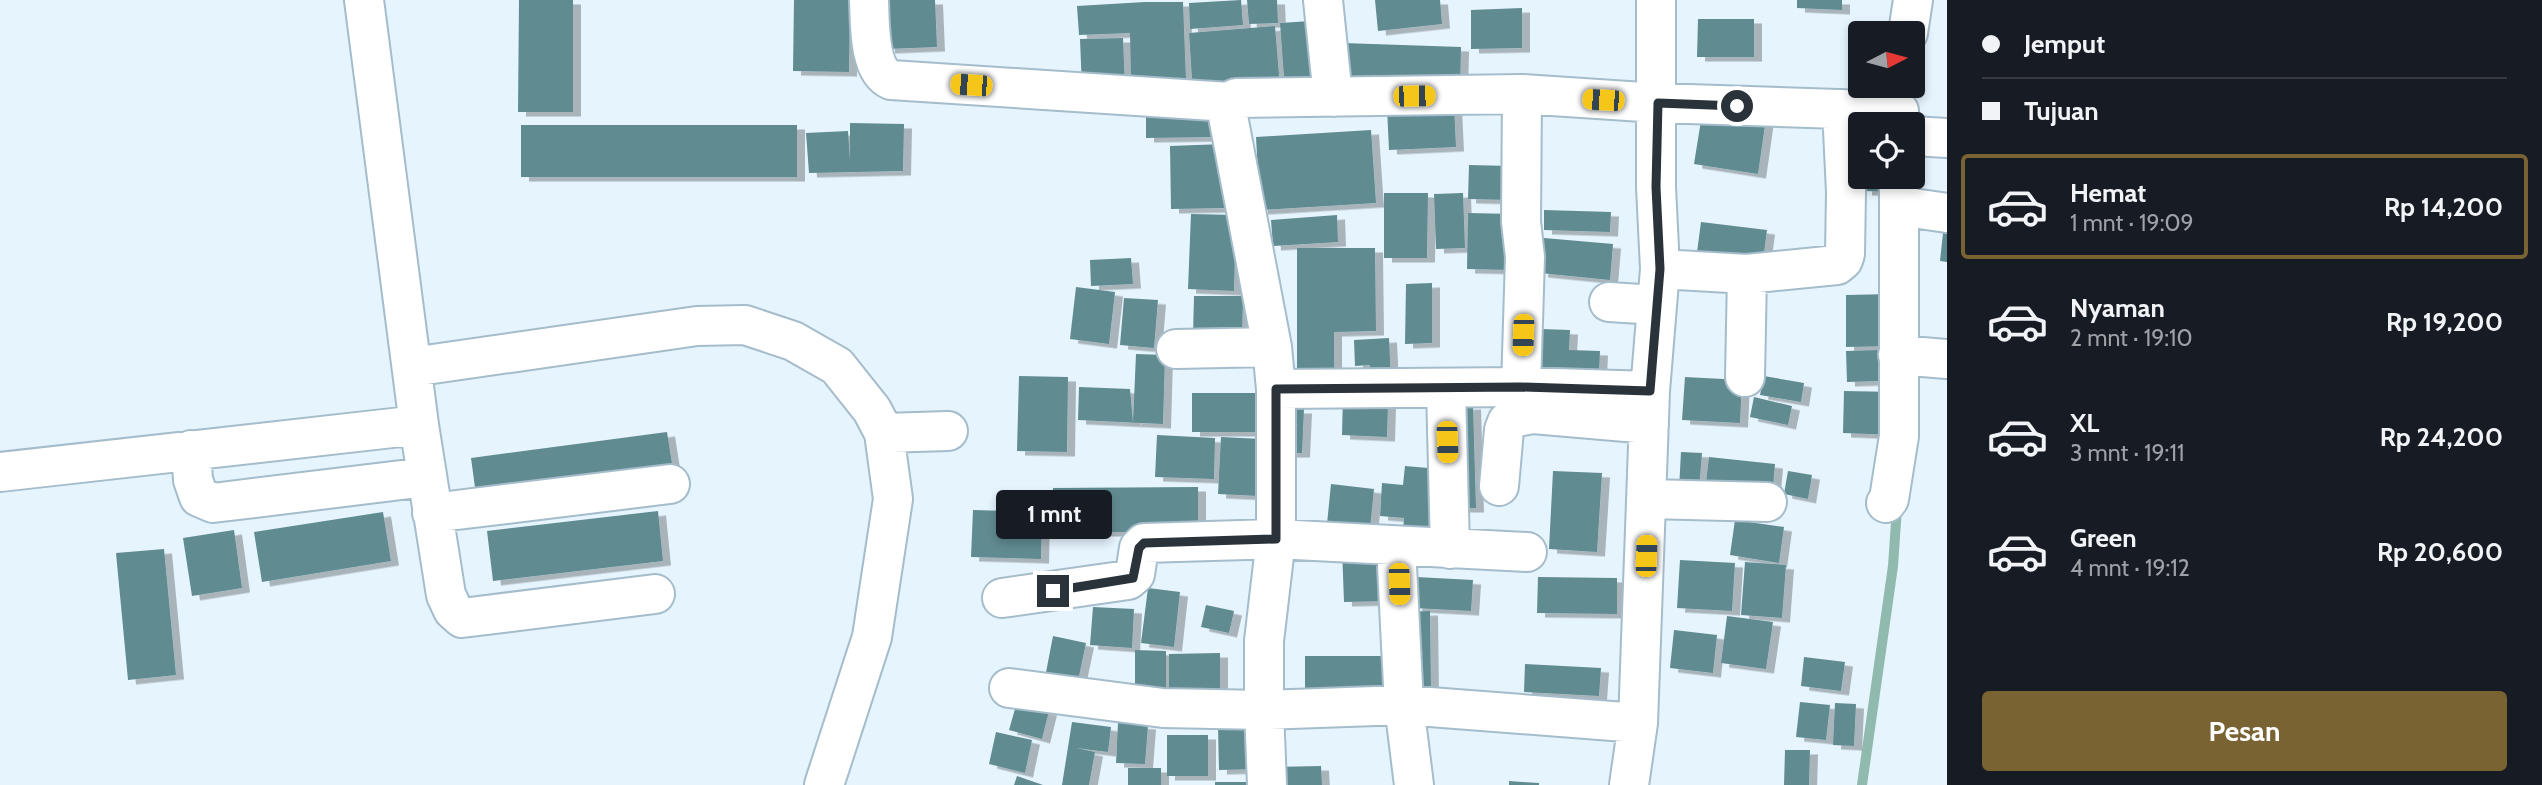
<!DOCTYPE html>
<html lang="id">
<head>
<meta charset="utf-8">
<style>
	:root { --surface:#171b24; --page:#20242c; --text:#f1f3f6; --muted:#9ea1a6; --line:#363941; --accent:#7a6333 }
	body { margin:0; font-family:Cabin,sans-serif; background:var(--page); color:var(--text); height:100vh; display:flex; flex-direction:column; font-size:26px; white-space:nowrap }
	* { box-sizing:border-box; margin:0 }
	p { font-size:23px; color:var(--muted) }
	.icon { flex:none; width:38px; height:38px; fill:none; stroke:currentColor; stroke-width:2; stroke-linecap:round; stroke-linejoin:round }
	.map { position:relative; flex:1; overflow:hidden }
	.side { display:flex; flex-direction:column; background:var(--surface); width:595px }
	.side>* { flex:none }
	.banner { display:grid; align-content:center; height:154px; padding:0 35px; background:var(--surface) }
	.needle { width:46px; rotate:84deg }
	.fabs { position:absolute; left:1848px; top:21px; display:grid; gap:14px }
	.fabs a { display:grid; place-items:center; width:77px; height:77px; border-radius:7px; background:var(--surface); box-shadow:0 4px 10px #0003; font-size:35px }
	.end { position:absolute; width:32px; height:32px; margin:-16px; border:9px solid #2a3339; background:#fff; box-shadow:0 0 0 4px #fff }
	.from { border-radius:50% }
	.bubble { position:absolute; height:49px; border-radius:7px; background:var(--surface); box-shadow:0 4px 10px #0003; font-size:23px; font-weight:800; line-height:49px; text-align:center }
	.car { position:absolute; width:21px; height:42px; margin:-21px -10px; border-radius:9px; box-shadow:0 0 5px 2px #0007; background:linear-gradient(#f5c518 24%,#345 0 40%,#f5c518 0 76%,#345 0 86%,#f5c518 0) }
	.banner b { display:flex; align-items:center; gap:24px; height:66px; font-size:26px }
	.banner b+b { border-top:2px solid var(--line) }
	.banner i { width:18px; height:18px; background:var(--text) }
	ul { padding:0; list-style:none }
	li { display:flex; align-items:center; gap:21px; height:105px; margin:0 14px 10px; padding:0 21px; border:4px solid transparent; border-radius:7px }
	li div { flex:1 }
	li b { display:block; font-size:26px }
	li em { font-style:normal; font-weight:800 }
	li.current { border-color:var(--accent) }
	li>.icon { width:63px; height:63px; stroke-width:1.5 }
	.cta { display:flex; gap:14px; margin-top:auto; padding:14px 35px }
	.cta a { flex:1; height:80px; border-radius:7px; background:var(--accent); color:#fff; font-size:28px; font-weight:800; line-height:80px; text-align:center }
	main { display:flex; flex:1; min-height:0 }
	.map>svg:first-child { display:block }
</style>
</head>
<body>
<main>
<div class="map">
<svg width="1947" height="785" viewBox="0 0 1947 785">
	<defs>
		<filter id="shadow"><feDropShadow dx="8" dy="4.5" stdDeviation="0" flood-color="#0004"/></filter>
	</defs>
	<rect width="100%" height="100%" fill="#e6f4fe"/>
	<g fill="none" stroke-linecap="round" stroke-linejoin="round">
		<path stroke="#90baae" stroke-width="10" d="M 1904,106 L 1906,86
			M 1862,785 L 1893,566 L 1897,508"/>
	</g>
	<path fill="#608b91" filter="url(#shadow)" d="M 519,0 L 573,0 L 573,112 L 518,112 Z
		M 794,0 L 850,0 L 849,72 L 793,71 Z
		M 885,0 L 935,0 L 937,47 L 887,49 Z
		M 1241,0 L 1243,25 L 1190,29 L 1189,3 Z
		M 1247,0 L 1277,0 L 1278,23 L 1249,24 Z
		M 1375,0 L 1440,0 L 1442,24 L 1378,31 Z
		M 1797,0 L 1842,0 L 1842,10 L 1797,8 Z
		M 1145,2 L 1183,2 L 1186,80 L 1131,82 L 1130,33 L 1079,35 L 1077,6 Z
		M 1522,8 L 1522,48 L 1471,49 L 1471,10 Z
		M 1698,19 L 1754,19 L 1754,57 L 1697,57 Z
		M 1311,21 L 1317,88 L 1285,91 L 1280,23 Z
		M 1275,26 L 1280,87 L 1193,94 L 1189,33 Z
		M 1123,38 L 1125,88 L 1082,89 L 1080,39 Z
		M 1343,43 L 1461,47 L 1460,91 L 1342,87 Z
		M 1871,86 L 1897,86 L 1896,99 L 1871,98 Z
		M 1454,105 L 1456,147 L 1389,150 L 1387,108 Z
		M 1703,108 L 1766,118 L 1758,174 L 1694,164 Z
		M 1216,114 L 1216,137 L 1146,138 L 1146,115 Z
		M 850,123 L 904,124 L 903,171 L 809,173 L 806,133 L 848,131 L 850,160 Z
		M 521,125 L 797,125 L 797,177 L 521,177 Z
		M 1371,130 L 1376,203 L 1260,210 L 1256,137 Z
		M 1224,144 L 1225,208 L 1171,209 L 1170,146 Z
		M 1469,165 L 1511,166 L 1510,200 L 1468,199 Z
		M 1864,177 L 1897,177 L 1896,192 L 1864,191 Z
		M 1384,193 L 1428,193 L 1427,258 L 1384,258 Z
		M 1463,193 L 1465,248 L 1436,249 L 1434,194 Z
		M 1544,210 L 1611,212 L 1610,232 L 1544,230 Z
		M 1468,213 L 1514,214 L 1512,270 L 1467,269 Z
		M 1191,214 L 1236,215 L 1234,291 L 1188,289 Z
		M 1337,215 L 1338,242 L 1273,246 L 1271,220 Z
		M 1945,215 L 1947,215 L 1947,262 L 1940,261 Z
		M 1701,222 L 1767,230 L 1762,268 L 1696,260 Z
		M 1544,238 L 1613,244 L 1610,280 L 1540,273 Z
		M 1297,248 L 1375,248 L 1376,331 L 1334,332 L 1334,377 L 1297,376 Z
		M 1131,258 L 1133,284 L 1091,286 L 1090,260 Z
		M 1432,283 L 1432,343 L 1405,344 L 1406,284 Z
		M 1076,287 L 1115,292 L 1109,344 L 1070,339 Z
		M 1893,294 L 1894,346 L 1846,347 L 1846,295 Z
		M 1194,296 L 1243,296 L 1242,337 L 1193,336 Z
		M 1124,298 L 1158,300 L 1154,348 L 1120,345 Z
		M 1541,329 L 1570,330 L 1569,350 L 1600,351 L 1599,372 L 1539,370 Z
		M 1389,338 L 1391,380 L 1370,381 L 1370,365 L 1355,366 L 1354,340 Z
		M 1879,350 L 1880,381 L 1847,382 L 1846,351 Z
		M 1136,354 L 1165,355 L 1163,424 L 1078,420 L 1079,387 L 1130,389 L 1133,423 Z
		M 1019,376 L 1068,377 L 1067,452 L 1017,451 Z
		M 1764,376 L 1804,383 L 1801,402 L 1760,395 Z
		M 1685,377 L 1742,380 L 1740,423 L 1682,420 Z
		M 1844,391 L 1896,392 L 1895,435 L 1843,433 Z
		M 1192,393 L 1256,393 L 1256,432 L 1192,432 Z
		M 1343,393 L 1388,403 L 1387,437 L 1342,435 Z
		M 1754,397 L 1792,406 L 1788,425 L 1750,417 Z
		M 1473,405 L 1476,508 L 1453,508 L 1449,406 Z
		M 1278,409 L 1304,409 L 1302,453 L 1278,453 Z
		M 667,432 L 674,476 L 477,502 L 471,458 Z
		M 1157,435 L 1215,438 L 1214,479 L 1155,477 Z
		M 1221,437 L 1262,439 L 1259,496 L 1218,494 Z
		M 1681,452 L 1702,453 L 1699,490 L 1679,489 Z
		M 1709,457 L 1775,464 L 1772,498 L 1705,491 Z
		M 1405,466 L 1440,469 L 1433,547 L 1402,544 L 1404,518 L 1380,516 L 1382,483 L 1403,485 Z
		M 1553,471 L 1602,473 L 1597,552 L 1549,549 Z
		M 1788,471 L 1812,475 L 1808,499 L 1784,494 Z
		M 1331,484 L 1374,489 L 1369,539 L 1326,534 Z
		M 1198,487 L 1198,532 L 1053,532 L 1053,488 Z
		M 973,510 L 1042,512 L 1041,559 L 971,557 Z
		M 658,511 L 663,561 L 493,581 L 487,531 Z
		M 383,512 L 391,561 L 262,582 L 254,532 Z
		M 1735,520 L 1784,527 L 1779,563 L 1730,555 Z
		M 234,530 L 242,588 L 192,596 L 183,538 Z
		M 1387,546 L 1389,601 L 1344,602 L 1342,548 Z
		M 164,549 L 176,675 L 128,680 L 116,553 Z
		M 1680,560 L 1735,563 L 1732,611 L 1677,608 Z
		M 1745,562 L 1786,565 L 1782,618 L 1741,615 Z
		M 1416,577 L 1473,580 L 1471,611 L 1414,608 Z
		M 1538,577 L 1617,578 L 1617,614 L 1537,613 Z
		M 1148,588 L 1180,592 L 1174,647 L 1141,643 Z
		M 1206,605 L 1234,611 L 1229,633 L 1201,627 Z
		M 1093,607 L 1134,609 L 1132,648 L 1090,645 Z
		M 1430,611 L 1431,692 L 1405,692 L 1404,612 Z
		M 1727,616 L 1773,622 L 1766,669 L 1721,663 Z
		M 1674,630 L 1717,635 L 1713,673 L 1670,668 Z
		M 1053,636 L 1086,643 L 1075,695 L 1043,688 Z
		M 1135,650 L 1166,651 L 1166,701 L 1135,700 Z
		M 1220,653 L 1220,701 L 1169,701 L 1169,654 Z
		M 1305,656 L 1383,656 L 1383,696 L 1305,697 Z
		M 1804,657 L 1845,662 L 1841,691 L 1801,686 Z
		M 1525,664 L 1601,668 L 1599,696 L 1524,692 Z
		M 1017,702 L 1049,711 L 1042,739 L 1009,730 Z
		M 1800,702 L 1830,705 L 1826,740 L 1796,737 Z
		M 1835,703 L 1856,704 L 1854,746 L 1833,745 Z
		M 1072,722 L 1111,727 L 1108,752 L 1076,748 L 1095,752 L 1089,785 L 1062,785 Z
		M 1118,723 L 1148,725 L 1145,764 L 1116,763 Z
		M 1218,727 L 1258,727 L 1258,769 L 1219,770 Z
		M 996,732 L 1032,740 L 1025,773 L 989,764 Z
		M 1167,735 L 1208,735 L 1208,776 L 1167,776 Z
		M 1785,750 L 1810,750 L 1809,785 L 1784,785 Z
		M 1321,766 L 1322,785 L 1274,785 L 1274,767 Z
		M 1128,768 L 1161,768 L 1161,785 L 1128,785 Z
		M 1017,776 L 1043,785 L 1014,785 Z
		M 1509,781 L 1539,783 L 1539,785 L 1509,785 Z
		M 1215,782 L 1256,782 L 1256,785 L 1215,785 Z"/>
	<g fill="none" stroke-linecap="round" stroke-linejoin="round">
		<g stroke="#a5bccb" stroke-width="42">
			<path id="minor" d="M 869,0 C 870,22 868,70 891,80 L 1229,102 L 1236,98 L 1522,94 L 1521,222 L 1525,257 L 1521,387
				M 1323,0 L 1333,97
				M 1908,33 L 1913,0
				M 1522,94 L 1658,103 L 1899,111
				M 1229,102 L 1227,111 L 1272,347 L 1276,389 L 1276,539 L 1264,641 L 1264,710 L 1404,705 L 1638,723
				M 1913,136 L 1947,138
				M 1899,206 L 1947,213
				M 1660,269 L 1747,274 L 1837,265 L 1843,260 L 1845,254 L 1846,192 L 1842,109
				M 1609,302 L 1657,305
				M 1176,349 L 1272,347
				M 1898,355 L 1947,359
				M 412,367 L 697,326 L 745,325 L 793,341 L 837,366 L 872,410 L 884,433 L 893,499 L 872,637 L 824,785
				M 1745,377 L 1747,274
				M 1446,388 L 1450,549
				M 1276,389 L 1521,387 L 1650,391
				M 419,425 L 446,595 L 453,610 L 462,618 L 655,594
				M 884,433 L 948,431
				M 191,450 L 193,480 L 199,497 L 213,503 L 426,477
				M 0,472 L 419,425 L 364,0
				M 1499,486 L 1504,430 L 1507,422 L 1517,417 L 1533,414 L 1649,424
				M 1648,499 L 1767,502
				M 1886,503 L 1889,499 L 1899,436 L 1899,177
				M 432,513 L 670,484
				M 1396,546 L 1404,705 L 1414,785
				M 1002,598 L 1128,580 L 1135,574 L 1139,548 L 1144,543 L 1276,539 L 1527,552
				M 1009,688 L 1163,708 L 1264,710 L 1267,785
				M 1629,785 L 1638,723 L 1650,391 L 1660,269 L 1656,187 L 1656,0"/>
		</g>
		<use href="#minor" stroke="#fff" stroke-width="38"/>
	</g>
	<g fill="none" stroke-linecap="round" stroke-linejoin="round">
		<path stroke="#2a3339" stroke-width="9" d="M 1053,591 L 1133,578 L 1139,548 L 1144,543 L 1276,539 L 1276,389 L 1521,387 L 1650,391 L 1660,269 L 1656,187 L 1658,103 L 1737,106"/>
	</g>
</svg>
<div class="fabs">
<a><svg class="needle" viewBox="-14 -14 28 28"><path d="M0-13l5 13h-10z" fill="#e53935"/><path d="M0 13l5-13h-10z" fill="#9ea1a6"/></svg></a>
<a><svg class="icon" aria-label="locate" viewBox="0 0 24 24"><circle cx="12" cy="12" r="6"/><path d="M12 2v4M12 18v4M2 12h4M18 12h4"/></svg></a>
</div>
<i class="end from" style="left:1737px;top:106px"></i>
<i class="end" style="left:1053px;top:591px"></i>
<div class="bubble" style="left:996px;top:490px;width:116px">1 mnt</div>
<i class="car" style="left:971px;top:85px;rotate:274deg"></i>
<i class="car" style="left:1414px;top:96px;rotate:89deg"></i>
<i class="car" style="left:1603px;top:100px;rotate:273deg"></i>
<i class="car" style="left:1523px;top:335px;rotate:182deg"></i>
<i class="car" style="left:1447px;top:442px;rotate:178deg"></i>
<i class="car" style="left:1646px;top:556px;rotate:2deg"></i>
<i class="car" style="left:1399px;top:584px;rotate:178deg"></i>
</div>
<section class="side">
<div class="banner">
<b><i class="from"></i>Jemput</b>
<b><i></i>Tujuan</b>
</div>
<ul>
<li class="current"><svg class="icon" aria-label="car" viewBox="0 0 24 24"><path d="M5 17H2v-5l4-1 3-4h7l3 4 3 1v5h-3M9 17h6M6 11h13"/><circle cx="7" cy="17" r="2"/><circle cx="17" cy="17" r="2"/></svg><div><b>Hemat</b><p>1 mnt · 19:09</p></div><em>Rp 14,200</em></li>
<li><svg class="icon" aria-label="car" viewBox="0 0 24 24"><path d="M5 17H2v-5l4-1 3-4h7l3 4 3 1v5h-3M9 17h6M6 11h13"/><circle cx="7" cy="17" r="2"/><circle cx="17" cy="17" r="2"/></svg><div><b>Nyaman</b><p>2 mnt · 19:10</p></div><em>Rp 19,200</em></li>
<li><svg class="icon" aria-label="car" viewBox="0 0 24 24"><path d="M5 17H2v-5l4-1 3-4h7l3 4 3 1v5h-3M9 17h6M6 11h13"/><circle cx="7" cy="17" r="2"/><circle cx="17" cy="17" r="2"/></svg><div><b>XL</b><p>3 mnt · 19:11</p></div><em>Rp 24,200</em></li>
<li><svg class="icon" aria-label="car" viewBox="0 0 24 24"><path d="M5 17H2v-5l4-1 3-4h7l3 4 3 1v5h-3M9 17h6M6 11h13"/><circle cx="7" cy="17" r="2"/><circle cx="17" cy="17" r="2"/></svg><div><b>Green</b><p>4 mnt · 19:12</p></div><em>Rp 20,600</em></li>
</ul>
<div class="cta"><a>Pesan</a></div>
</section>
</main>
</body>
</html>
